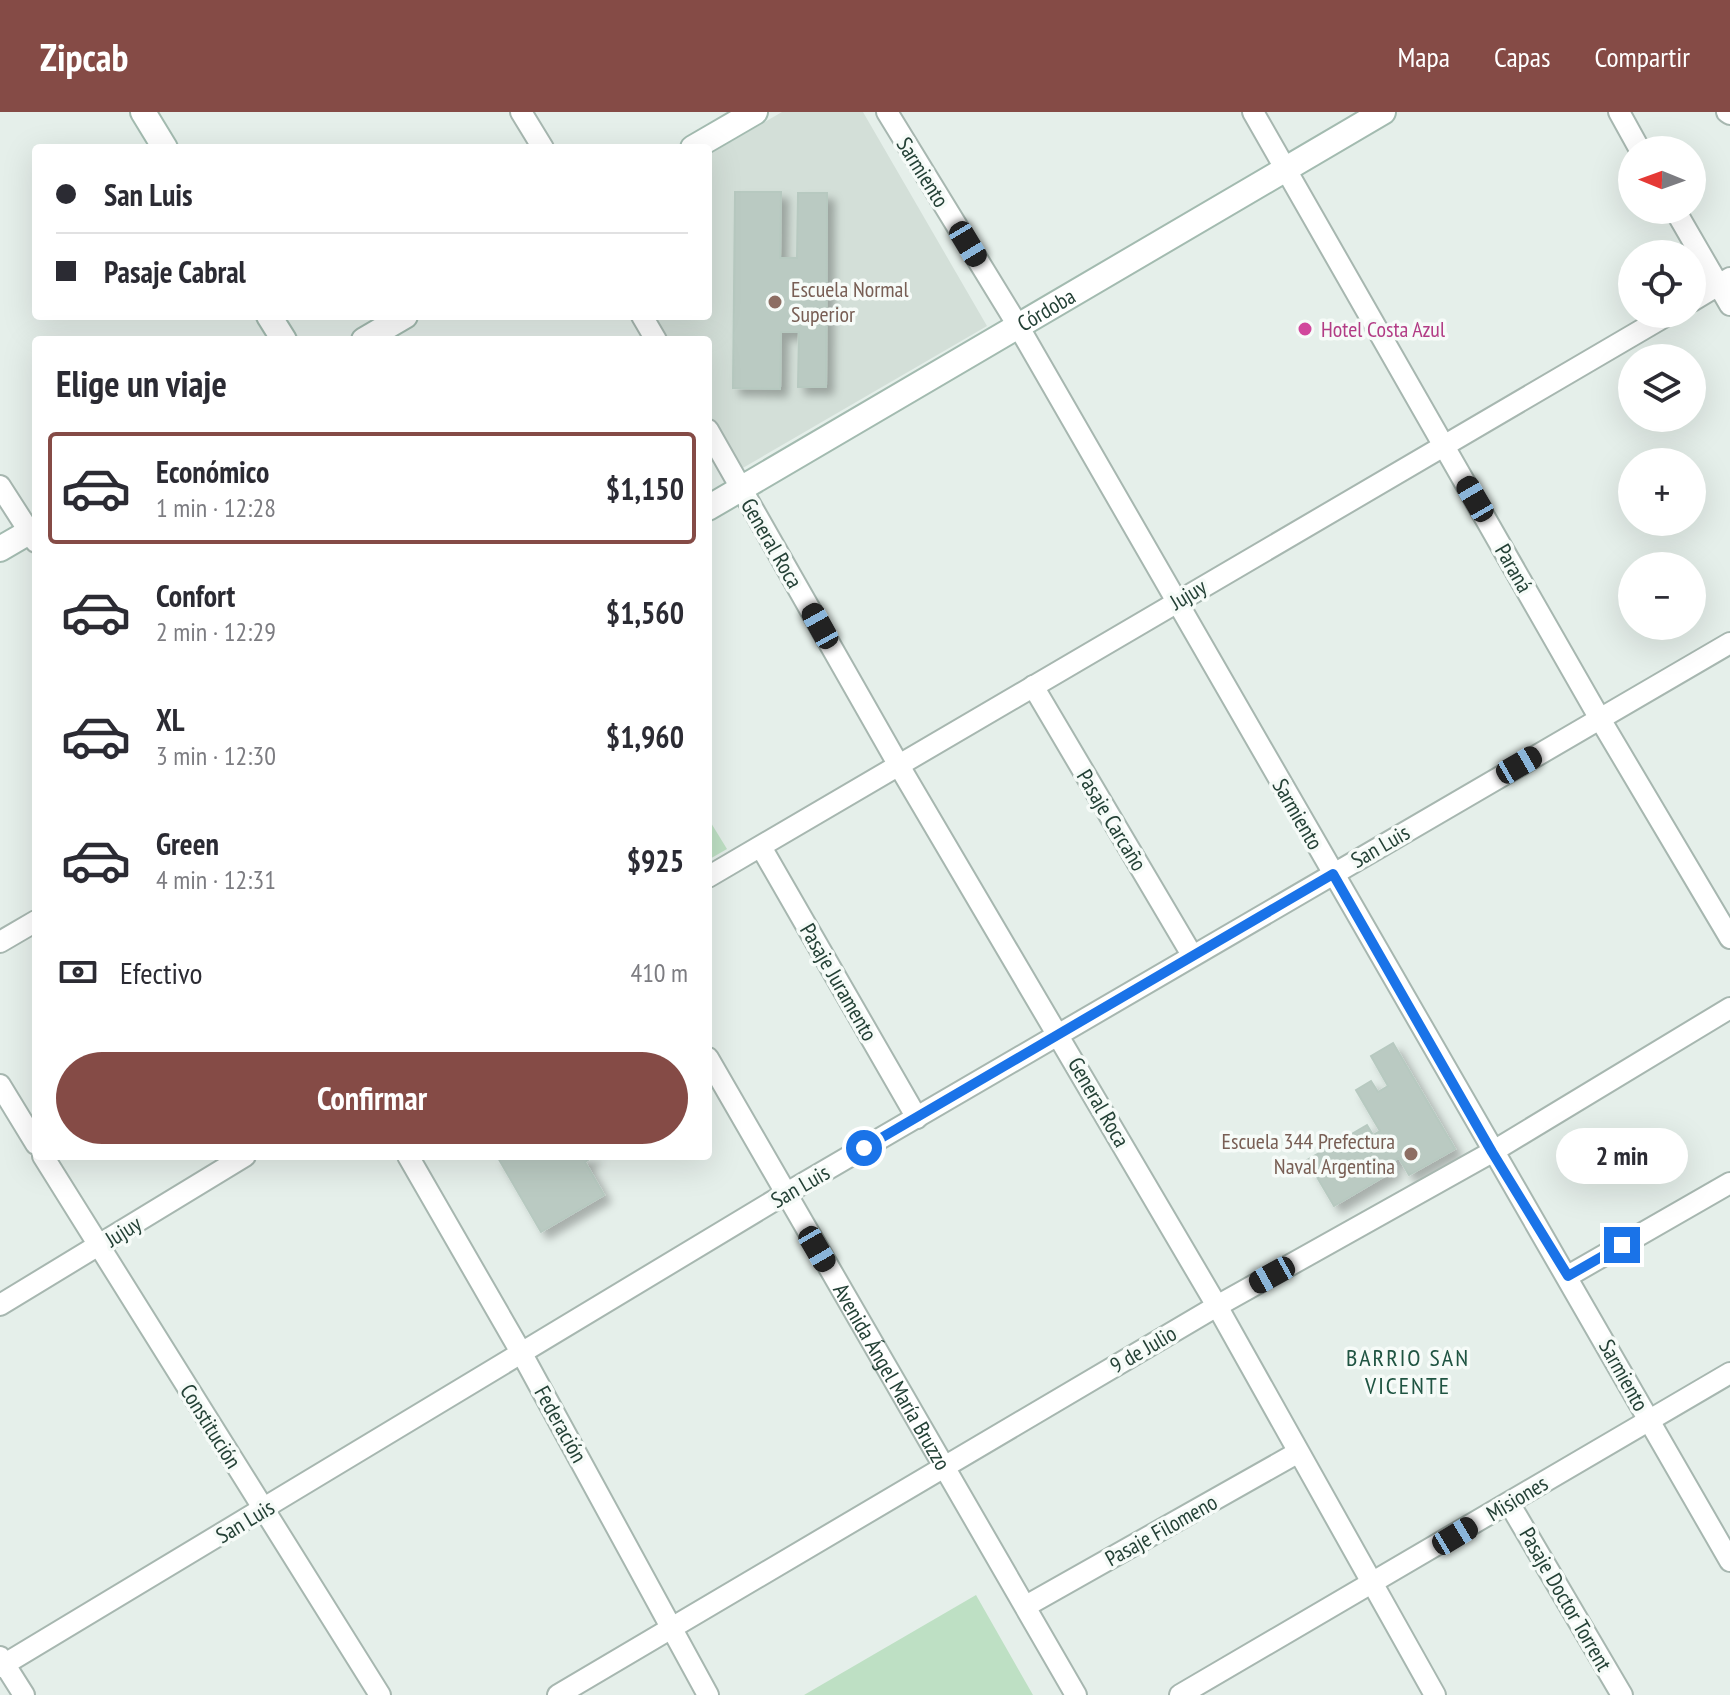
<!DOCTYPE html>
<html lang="es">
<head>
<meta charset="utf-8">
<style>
	:root { --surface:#fff; --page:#f7f7f7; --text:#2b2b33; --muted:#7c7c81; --line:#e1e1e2; --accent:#854b46 }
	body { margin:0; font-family:"PT Sans Narrow",sans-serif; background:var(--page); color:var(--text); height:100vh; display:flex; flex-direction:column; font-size:30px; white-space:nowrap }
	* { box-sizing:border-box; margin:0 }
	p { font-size:26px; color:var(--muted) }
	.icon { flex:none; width:44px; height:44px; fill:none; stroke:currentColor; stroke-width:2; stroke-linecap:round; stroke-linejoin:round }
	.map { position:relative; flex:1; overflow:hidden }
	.drawer { position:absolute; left:32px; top:224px; width:680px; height:824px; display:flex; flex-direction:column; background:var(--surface); border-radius:8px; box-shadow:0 8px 32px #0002 }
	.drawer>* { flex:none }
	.top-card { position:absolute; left:32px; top:32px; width:680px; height:176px; border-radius:8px; box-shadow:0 8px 32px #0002; display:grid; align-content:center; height:176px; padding:0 24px; background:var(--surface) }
	.needle { width:52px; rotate:271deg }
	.fabs { position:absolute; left:1618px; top:24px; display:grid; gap:16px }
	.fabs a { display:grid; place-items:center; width:88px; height:88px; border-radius:50%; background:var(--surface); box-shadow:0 8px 32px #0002; font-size:40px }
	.end { position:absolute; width:36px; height:36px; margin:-18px; border:10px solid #1a73e8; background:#fff; box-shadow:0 0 0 4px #fff }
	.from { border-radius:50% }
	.bubble { position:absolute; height:56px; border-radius:28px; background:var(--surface); box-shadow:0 8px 32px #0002; font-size:26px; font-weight:600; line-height:56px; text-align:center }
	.car { position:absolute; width:24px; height:48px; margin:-24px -12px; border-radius:10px; box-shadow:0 0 6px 2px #0007; background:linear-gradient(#222 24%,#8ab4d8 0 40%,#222 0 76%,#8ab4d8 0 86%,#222 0) }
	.top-card b { display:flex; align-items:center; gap:28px; height:76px; font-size:30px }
	.top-card b+b { border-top:2px solid var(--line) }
	.top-card i { width:20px; height:20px; background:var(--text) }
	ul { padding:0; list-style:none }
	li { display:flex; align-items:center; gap:24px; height:112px; margin:0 16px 12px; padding:0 8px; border:4px solid transparent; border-radius:8px }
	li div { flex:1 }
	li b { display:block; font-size:30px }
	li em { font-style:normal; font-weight:600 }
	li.on { border-color:var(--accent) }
	li>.icon { width:72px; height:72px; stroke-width:1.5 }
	h2 { padding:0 24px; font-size:36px; line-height:96px }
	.pay { display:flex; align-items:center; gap:20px; height:88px; padding:0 24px; font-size:30px }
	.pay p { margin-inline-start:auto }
	.action { display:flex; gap:16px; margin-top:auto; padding:16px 24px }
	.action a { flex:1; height:92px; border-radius:48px; background:var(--accent); color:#fff; font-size:32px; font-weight:600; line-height:92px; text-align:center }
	header { display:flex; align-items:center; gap:48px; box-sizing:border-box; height:112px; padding:0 40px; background:var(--accent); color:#fff }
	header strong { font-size:38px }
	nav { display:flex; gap:44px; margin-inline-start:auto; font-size:28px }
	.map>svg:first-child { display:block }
</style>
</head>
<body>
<header>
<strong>Zipcab</strong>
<nav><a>Mapa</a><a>Capas</a><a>Compartir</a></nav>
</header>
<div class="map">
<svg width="1730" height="1583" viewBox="0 0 1730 1583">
	<defs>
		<filter id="shadow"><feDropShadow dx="7" dy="7" stdDeviation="4" flood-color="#0004"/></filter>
	</defs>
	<rect width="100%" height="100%" fill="#e5efea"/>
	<path fill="#d3dfd8" d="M 782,0 L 863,0 L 987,214 L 741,357 L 708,300 L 708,228 L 667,228 L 653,204 L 708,204 L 708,43 Z"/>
	<path fill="#bee0c4" d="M 708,706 L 727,737 L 708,748 Z
		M 976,1483 L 1033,1583 L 804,1583 Z"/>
	<path fill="#bacac2" stroke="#b7c9c0" stroke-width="2" filter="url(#shadow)" d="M 735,80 L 781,80 L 780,146 L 797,146 L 798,81 L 827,81 L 826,275 L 798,275 L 799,220 L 781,220 L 780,277 L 733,276 Z
		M 1393,931 L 1455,1037 L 1409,1063 L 1399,1046 L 1390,1050 L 1395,1058 L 1334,1094 L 1307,1048 L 1367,1013 L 1373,1023 L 1380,1019 L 1356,978 L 1371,969 L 1378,980 L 1388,974 L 1371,944 Z
		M 497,1044 L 594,1044 L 585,1050 L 604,1083 L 541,1120 Z"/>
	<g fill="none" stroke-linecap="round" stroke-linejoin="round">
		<g stroke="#a7b7b0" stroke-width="24">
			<g id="street">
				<path d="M 521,0 L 543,36"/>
				<path d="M 887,0 L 1017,212 L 1730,1449"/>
				<path d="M 1253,0 L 1600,607 L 1730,826"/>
				<path d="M 1619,0 L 1640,38"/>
				<path d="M 1727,0 L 1730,2"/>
				<path d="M 1675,98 L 1730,193"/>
				<path d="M 1692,189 L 1730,166"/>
				<path d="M 642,204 L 656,228"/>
				<path d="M 708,318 L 898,652 L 1217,1194 L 1435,1583"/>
				<path d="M 0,374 L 36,430"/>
				<path d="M 1033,574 L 1192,843"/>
				<path d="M 761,735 L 917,1006"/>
				<path d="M 708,765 L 1669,202"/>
				<path d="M 0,830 L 36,809"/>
				<path id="s1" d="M 708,946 L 1076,1583"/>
				<path d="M 0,973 L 36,1032"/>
				<path d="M 43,1044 L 380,1583"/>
				<path d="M 408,1044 L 522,1242 L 708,1583"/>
				<path d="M 1568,1164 L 1730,1071"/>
				<path d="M 0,1193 L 245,1044"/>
				<path d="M 1509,1391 L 1622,1583"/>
				<path d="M 1026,1494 L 1297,1341"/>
				<path d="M 0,1545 L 24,1583"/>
				<path d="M 0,1555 L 785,1082 L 1730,531"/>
				<path d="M 558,1583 L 1217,1194 L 1492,1040 L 1730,896"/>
				<path d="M 1180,1583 L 1730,1261"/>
			</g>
		</g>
		<g stroke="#a3bbb0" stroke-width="28">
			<g id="secondary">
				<path d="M 143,0 L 165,36"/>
				<path d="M 693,36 L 755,0"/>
				<path d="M 269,204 L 284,228"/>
				<path d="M 364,228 L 405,204"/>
				<path id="s2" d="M 708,396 L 1383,0"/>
				<path d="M 0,437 L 36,416"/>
			</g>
		</g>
		<use href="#street" stroke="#fff" stroke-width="20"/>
		<use href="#secondary" stroke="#fff" stroke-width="24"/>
	</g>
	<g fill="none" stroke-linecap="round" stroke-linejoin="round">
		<path stroke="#1a73e8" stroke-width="10" d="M 864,1036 L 1333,762 L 1492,1040 L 1568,1164 L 1622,1133"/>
	</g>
	<g fill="#8d6e63" stroke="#f6fbf8" stroke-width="3">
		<circle cx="775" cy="190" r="8"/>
		<circle cx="1411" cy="1042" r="8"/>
	</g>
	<circle fill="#d1479c" stroke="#f6fbf8" stroke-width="3" cx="1305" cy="217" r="8"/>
	<g text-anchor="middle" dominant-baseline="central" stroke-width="7" stroke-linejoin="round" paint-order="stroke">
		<g font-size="22" fill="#244136" stroke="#f6fbf8">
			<text transform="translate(923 60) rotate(58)">Sarmiento</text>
			<text stroke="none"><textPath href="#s2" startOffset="392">Córdoba</textPath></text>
			<text transform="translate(772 431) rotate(60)">General Roca</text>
			<text transform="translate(1514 456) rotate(60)">Paraná</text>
			<text transform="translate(1188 482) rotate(-31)">Jujuy</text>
			<text transform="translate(1298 702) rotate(60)">Sarmiento</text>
			<text transform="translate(1112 708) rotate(59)">Pasaje Carcaño</text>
			<text transform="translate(1380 734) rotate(-30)">San Luis</text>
			<text transform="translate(839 870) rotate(60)">Pasaje Juramento</text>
			<text transform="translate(1099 990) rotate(60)">General Roca</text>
			<text transform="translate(800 1074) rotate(-30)">San Luis</text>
			<text transform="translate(123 1119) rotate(-32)">Jujuy</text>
			<text transform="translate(1143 1237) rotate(-30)">9 de Julio</text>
			<text transform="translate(1624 1263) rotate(61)">Sarmiento</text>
			<text stroke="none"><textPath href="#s1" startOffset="368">Avenida Ángel María Bruzzo</textPath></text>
			<text transform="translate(561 1312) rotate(61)">Federación</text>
			<text transform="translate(211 1314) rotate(58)">Constitución</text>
			<text transform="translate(1517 1386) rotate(-31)">Misiones</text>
			<text transform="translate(245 1409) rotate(-31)">San Luis</text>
			<text transform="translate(1161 1418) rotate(-29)">Pasaje Filomeno</text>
			<text transform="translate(1566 1487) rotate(60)">Pasaje Doctor Torrent</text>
		</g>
		<g font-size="22" fill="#785e54" stroke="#f6fbf8" text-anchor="start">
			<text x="791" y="177">Escuela Normal<tspan x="791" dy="25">Superior</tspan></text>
			<text x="1395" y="1029" text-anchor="end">Escuela 344 Prefectura<tspan x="1395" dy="25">Naval Argentina</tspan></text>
		</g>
		<g font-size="22" fill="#b23c85" stroke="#f6fbf8" text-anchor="start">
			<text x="1321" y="217">Hotel Costa Azul</text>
		</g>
		<g font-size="24" letter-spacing="2" fill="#1f5442" stroke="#f6fbf8">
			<text x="1408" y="1245">BARRIO SAN<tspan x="1408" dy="28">VICENTE</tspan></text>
		</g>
	</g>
</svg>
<div class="fabs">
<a><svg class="needle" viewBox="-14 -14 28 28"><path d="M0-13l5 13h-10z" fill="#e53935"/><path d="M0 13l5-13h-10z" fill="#7c7c81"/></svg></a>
<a><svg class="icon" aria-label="locate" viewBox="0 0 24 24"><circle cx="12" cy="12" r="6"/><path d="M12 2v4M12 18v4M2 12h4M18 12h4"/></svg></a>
<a><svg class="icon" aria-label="layers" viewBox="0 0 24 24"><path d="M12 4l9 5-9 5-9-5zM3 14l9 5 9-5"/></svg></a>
<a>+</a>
<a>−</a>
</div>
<i class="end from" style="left:864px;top:1036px"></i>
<i class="end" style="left:1622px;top:1133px"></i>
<div class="bubble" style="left:1556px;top:1016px;width:132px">2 min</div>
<i class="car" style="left:968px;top:132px;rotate:149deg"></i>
<i class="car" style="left:1475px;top:387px;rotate:330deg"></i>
<i class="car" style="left:820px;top:514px;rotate:331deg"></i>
<i class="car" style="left:1519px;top:653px;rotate:60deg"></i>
<i class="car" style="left:817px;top:1137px;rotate:150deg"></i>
<i class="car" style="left:1272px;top:1163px;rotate:241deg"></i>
<i class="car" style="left:1455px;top:1424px;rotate:59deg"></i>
<div class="top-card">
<b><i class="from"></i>San Luis</b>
<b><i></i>Pasaje Cabral</b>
</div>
<section class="drawer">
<h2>Elige un viaje</h2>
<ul>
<li class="on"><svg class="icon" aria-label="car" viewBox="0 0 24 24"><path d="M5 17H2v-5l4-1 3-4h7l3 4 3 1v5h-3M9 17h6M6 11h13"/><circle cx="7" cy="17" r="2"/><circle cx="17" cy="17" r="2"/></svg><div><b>Económico</b><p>1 min · 12:28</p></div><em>$1,150</em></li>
<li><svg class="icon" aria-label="car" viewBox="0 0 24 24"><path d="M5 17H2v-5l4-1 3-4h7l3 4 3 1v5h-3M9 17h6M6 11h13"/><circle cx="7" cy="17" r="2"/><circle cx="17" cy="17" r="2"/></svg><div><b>Confort</b><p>2 min · 12:29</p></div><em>$1,560</em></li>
<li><svg class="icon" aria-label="car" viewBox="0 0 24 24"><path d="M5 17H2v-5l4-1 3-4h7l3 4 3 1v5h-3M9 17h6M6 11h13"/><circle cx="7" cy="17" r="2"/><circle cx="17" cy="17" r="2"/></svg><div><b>XL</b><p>3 min · 12:30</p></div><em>$1,960</em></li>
<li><svg class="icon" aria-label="car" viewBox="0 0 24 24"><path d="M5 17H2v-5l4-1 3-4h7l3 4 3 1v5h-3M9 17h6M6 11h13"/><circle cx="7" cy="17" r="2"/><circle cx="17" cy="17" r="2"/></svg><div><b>Green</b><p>4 min · 12:31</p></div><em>$925</em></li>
</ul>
<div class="pay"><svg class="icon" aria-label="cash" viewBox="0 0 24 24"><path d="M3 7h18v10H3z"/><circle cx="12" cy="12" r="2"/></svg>Efectivo<p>410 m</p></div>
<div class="action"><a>Confirmar</a></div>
</section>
</div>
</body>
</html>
